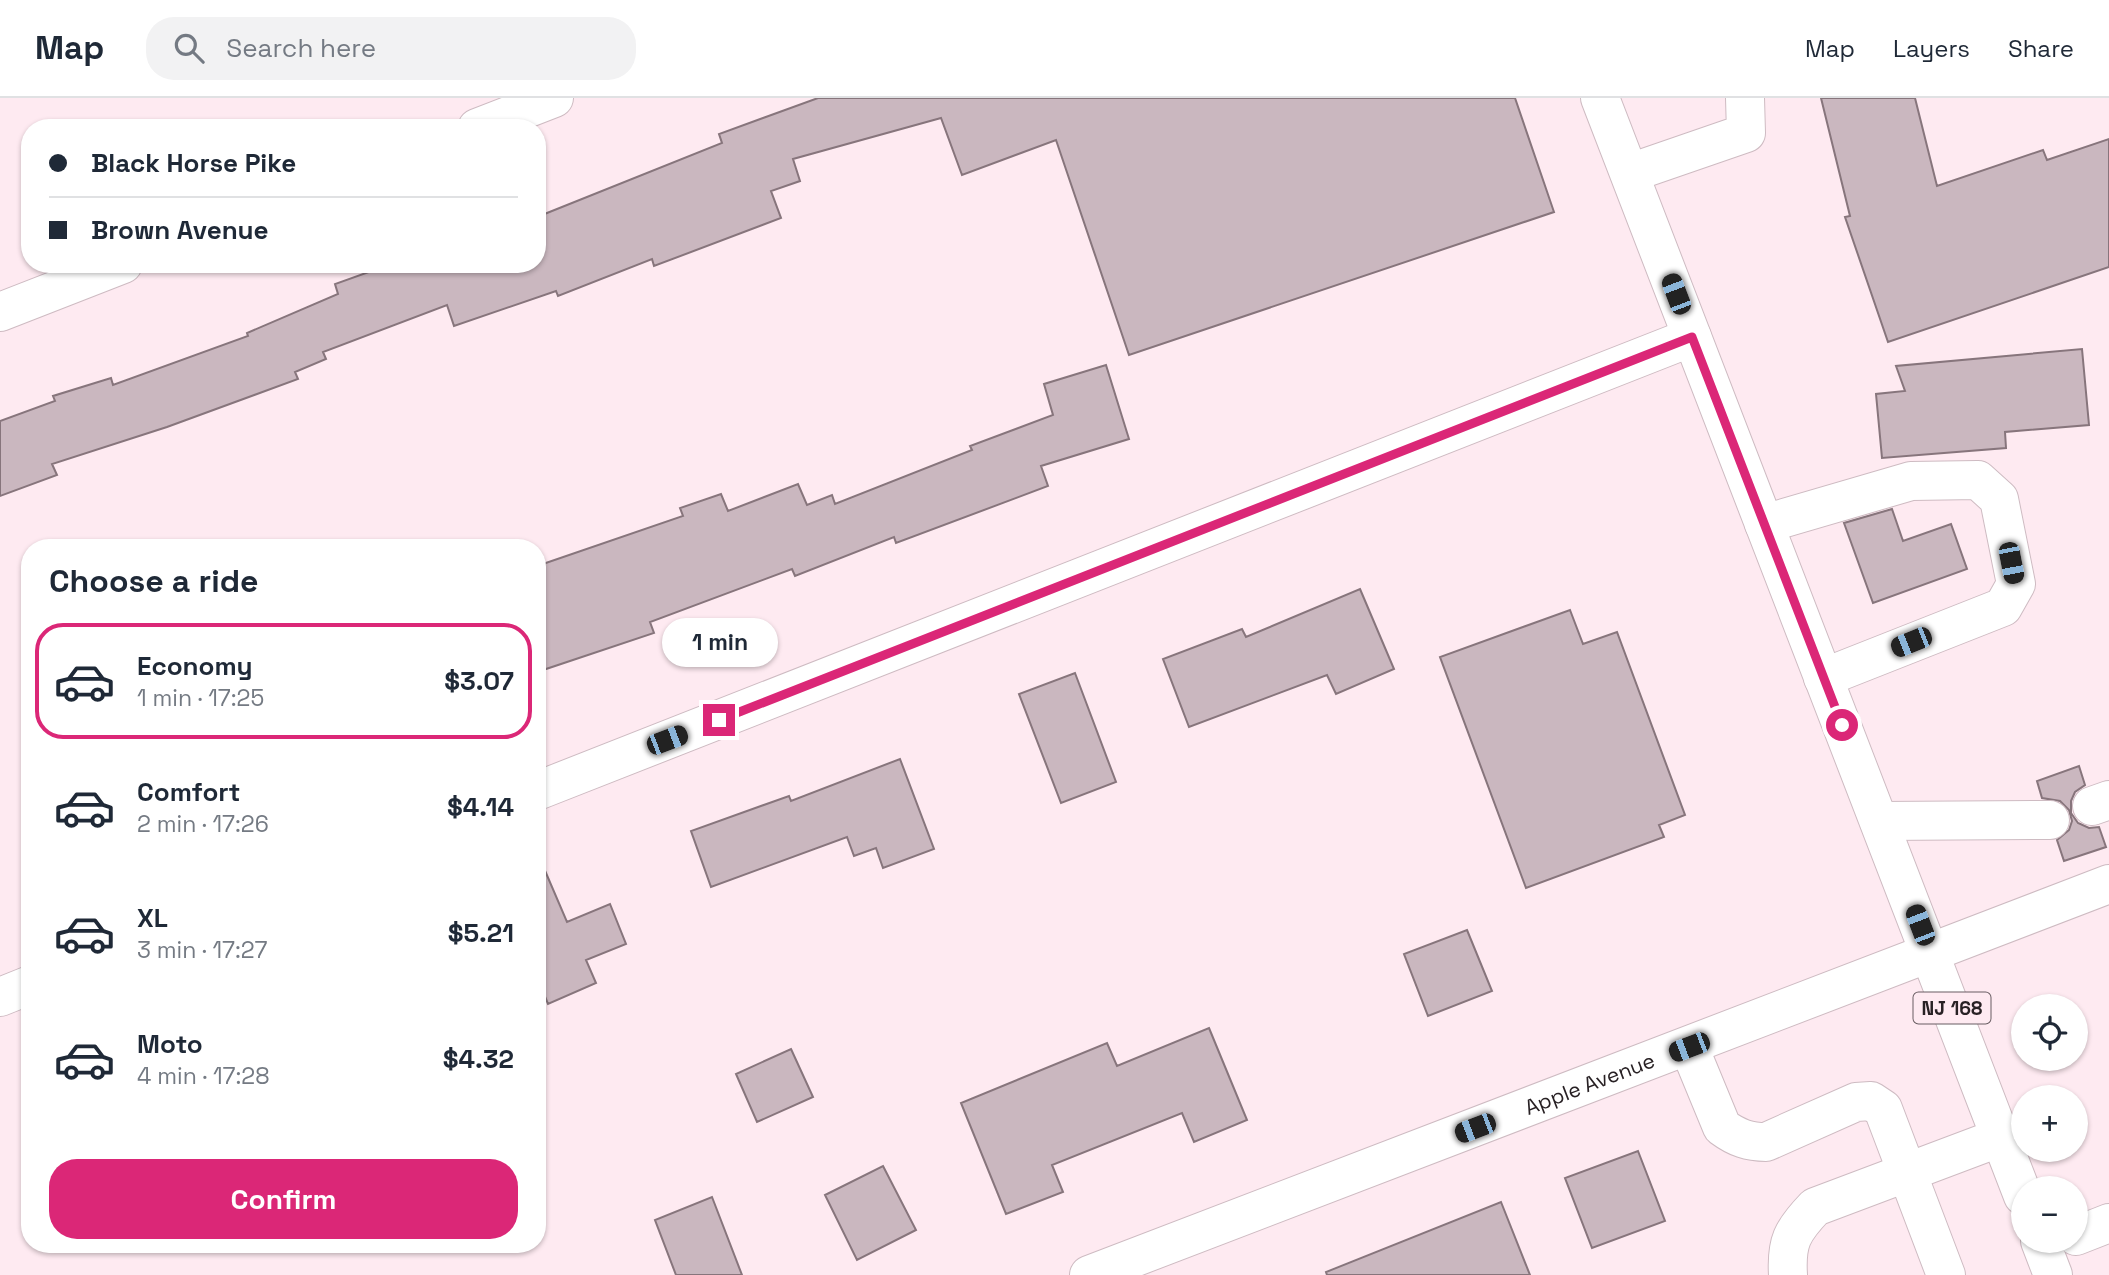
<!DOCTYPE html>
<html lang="en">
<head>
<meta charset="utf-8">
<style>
	:root { --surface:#fff; --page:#f2f2f3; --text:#1f2937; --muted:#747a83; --line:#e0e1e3; --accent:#db2777 }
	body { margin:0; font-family:"Space Grotesk",sans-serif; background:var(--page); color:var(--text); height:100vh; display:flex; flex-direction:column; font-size:26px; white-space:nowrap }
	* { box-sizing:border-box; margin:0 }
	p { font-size:23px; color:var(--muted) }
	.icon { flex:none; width:38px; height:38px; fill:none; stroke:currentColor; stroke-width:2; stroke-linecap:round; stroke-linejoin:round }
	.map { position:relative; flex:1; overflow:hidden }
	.panel { position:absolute; left:21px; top:441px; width:525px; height:714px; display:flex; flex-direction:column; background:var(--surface); border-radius:28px; box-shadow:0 2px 5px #0004 }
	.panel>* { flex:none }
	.top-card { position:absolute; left:21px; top:21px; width:525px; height:154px; border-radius:28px; box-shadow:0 2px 5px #0004; display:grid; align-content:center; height:154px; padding:0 28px; background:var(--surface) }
	.fabs { position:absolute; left:2011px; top:896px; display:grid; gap:14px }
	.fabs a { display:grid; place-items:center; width:77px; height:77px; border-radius:50%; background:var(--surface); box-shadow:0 2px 5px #0004; font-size:35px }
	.end { position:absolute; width:32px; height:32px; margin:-16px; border:9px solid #db2777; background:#fff; box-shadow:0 0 0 4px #fff }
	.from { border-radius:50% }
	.bubble { position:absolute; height:49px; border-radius:24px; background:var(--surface); box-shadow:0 2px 5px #0004; font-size:23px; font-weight:700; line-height:49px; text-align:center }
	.car { position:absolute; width:21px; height:42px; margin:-21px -10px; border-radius:9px; box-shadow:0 0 5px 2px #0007; background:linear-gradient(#222 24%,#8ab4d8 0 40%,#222 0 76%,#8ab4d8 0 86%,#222 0) }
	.top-card b { display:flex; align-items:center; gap:24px; height:66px; font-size:26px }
	.top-card b+b { border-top:2px solid var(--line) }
	.top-card i { width:18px; height:18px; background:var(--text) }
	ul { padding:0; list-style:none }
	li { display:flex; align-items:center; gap:21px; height:116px; margin:0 14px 10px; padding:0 14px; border:4px solid transparent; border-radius:28px }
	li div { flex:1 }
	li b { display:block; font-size:26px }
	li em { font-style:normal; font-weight:700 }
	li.on { border-color:var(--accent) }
	li>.icon { width:63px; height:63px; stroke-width:1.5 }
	h2 { padding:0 28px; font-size:32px; line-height:84px }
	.cta { display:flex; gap:14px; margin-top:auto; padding:14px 28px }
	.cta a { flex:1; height:80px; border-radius:28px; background:var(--accent); color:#fff; font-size:28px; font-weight:700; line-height:80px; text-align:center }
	header { display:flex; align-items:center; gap:42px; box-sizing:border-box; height:98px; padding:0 35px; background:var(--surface); border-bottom:2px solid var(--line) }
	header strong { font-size:33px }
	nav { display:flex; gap:38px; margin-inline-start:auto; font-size:24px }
	.search { width:490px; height:63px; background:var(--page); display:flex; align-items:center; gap:18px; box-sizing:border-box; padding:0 24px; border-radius:28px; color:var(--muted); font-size:26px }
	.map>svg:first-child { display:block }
</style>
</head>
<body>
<header>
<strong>Map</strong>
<div class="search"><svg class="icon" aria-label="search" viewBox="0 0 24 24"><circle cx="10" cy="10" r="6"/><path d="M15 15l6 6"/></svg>Search here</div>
<nav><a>Map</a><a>Layers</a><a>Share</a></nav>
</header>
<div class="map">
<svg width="2109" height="1177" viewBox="0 0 2109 1177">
	<rect width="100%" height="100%" fill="#feeaf1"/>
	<path fill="#cab7bf" stroke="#87757c" stroke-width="2" d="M 818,0 L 1515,0 L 1554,114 L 1129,257 L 1056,42 L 962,77 L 941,20 L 793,61 L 800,83 L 771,93 L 781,120 L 654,168 L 652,161 L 558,198 L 556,193 L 454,228 L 447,207 L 323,254 L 326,261 L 295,274 L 298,281 L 167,329 L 52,366 L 57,377 L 0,398 L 0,323 L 55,303 L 53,298 L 111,280 L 113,287 L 248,238 L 247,235 L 338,196 L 335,186 L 391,166 L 537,166 L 537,119 L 722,45 L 719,36 Z
		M 1821,0 L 1915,0 L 1937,88 L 2043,52 L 2047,62 L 2109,41 L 2109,169 L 1888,244 L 1845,119 L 1850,118 Z
		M 2082,251 L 2089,327 L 2005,334 L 2006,350 L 1882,360 L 1876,296 L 1905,293 L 1896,268 Z
		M 1106,267 L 1129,341 L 1041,368 L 1048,388 L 896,445 L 894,439 L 795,478 L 792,471 L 650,524 L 654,535 L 537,574 L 537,468 L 683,418 L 680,410 L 721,396 L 728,413 L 798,386 L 807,407 L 832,397 L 835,406 L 972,352 L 970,348 L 1053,317 L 1044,286 Z
		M 1892,411 L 1903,443 L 1951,426 L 1967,471 L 1873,505 L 1844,425 Z
		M 1360,491 L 1394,571 L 1336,596 L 1327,577 L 1189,629 L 1163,561 L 1242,531 L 1246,539 Z
		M 1570,512 L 1583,546 L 1617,534 L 1685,717 L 1659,727 L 1664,739 L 1526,790 L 1440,559 Z
		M 1075,575 L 1116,684 L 1061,705 L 1019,596 Z
		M 900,661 L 934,751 L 883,770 L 876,750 L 854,758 L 847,739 L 711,789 L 691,733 L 789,698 L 791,703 Z
		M 2079,668 L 2085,687 L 2075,694 L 2071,703 L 2071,715 L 2078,725 L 2089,730 L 2099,729 L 2106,749 L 2064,763 L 2057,742 L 2069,732 L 2072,723 L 2069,712 L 2060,703 L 2042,700 L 2037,683 Z
		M 537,754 L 567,824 L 610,806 L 626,846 L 586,862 L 596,885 L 548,906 L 537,879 Z
		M 1467,832 L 1492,893 L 1428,918 L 1404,856 Z
		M 1209,930 L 1247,1022 L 1194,1044 L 1182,1015 L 1052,1067 L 1063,1094 L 1006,1116 L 961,1005 L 1107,945 L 1117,968 Z
		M 791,951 L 813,999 L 757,1024 L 736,976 Z
		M 1638,1053 L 1665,1123 L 1592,1150 L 1565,1080 Z
		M 883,1068 L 916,1132 L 857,1162 L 825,1097 Z
		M 712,1099 L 742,1177 L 676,1177 L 655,1122 Z
		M 1501,1104 L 1530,1177 L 1327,1177 L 1326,1174 Z"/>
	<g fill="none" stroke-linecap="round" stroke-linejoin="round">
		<g stroke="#cebbc2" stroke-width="40">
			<g id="minor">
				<path d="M 477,30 L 554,0"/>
				<path d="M 1630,75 L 1746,35 L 1745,0"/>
				<path d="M 0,214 L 123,166"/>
				<path d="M 1764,426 L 1911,383 L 1978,382 L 1999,401 L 2016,486 L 2003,509 L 1823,580"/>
				<path d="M 537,693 L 1692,239"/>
				<path d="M 2092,708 L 2109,702"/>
				<path d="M 1879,723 L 2050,722"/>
				<path d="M 0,899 L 30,887"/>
				<path d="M 1689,949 L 1722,1029 C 1737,1040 1749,1044 1766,1044 L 1856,1004 L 1871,1003 L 1883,1011 L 1946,1177"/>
				<path d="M 2076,1138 L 2109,1125"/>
				<path id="s1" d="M 1089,1177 L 2109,786"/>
				<path d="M 1788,1177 C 1786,1144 1792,1133 1815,1109 L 2001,1039"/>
			</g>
		</g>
		<g stroke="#cebbc2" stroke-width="40">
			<path id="major" d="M 1600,0 L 2023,1098
				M 2040,1143 L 2053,1177"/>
		</g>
		<use href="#minor" stroke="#fff" stroke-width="38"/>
		<use href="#major" stroke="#fff" stroke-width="38"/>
	</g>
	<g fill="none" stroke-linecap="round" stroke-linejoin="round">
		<path stroke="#db2777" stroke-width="9" d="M 719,622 L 1692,239 L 1842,627"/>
	</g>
	<g text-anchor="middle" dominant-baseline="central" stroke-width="7" stroke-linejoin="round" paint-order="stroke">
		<rect fill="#feeaf1" stroke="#685d62" stroke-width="2" x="1913.5" y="894.5" width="77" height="31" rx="5"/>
		<g font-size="19" font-weight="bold" fill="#282124">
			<text x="1952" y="910">NJ 168</text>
		</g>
		<g font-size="21" fill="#282124" stroke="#feeaf1">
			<text stroke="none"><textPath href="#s1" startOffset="536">Apple Avenue</textPath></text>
		</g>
	</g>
</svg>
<div class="fabs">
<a><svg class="icon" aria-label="locate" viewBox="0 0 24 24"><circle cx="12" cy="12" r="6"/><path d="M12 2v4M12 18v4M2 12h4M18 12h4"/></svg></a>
<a>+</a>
<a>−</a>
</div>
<i class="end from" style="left:1842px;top:627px"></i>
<i class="end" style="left:719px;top:622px"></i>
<div class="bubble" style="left:662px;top:520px;width:116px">1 min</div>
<i class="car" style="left:1676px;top:196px;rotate:339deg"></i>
<i class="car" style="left:2011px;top:465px;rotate:169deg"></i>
<i class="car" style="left:1911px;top:544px;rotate:248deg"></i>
<i class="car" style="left:667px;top:642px;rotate:69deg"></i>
<i class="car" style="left:1920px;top:827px;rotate:339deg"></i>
<i class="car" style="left:1689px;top:949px;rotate:249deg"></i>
<i class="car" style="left:1475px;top:1030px;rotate:249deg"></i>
<div class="top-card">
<b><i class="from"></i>Black Horse Pike</b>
<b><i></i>Brown Avenue</b>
</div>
<section class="panel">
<h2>Choose a ride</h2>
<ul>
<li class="on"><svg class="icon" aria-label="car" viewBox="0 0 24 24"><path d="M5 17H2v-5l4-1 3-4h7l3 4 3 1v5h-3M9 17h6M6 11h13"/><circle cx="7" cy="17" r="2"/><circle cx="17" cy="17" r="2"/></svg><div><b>Economy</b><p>1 min · 17:25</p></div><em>$3.07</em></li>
<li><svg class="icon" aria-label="car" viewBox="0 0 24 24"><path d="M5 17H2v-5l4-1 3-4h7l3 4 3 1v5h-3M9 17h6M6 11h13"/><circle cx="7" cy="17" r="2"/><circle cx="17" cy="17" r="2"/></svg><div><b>Comfort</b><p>2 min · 17:26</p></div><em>$4.14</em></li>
<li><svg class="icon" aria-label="car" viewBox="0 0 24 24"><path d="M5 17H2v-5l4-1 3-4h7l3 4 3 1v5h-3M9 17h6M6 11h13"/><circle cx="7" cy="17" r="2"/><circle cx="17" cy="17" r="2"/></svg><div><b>XL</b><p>3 min · 17:27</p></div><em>$5.21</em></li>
<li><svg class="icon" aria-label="car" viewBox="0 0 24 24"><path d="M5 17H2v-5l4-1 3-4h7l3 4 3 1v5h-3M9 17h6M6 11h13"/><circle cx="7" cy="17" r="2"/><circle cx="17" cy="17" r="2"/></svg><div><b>Moto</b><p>4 min · 17:28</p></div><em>$4.32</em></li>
</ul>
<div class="cta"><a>Confirm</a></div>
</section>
</div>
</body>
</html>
